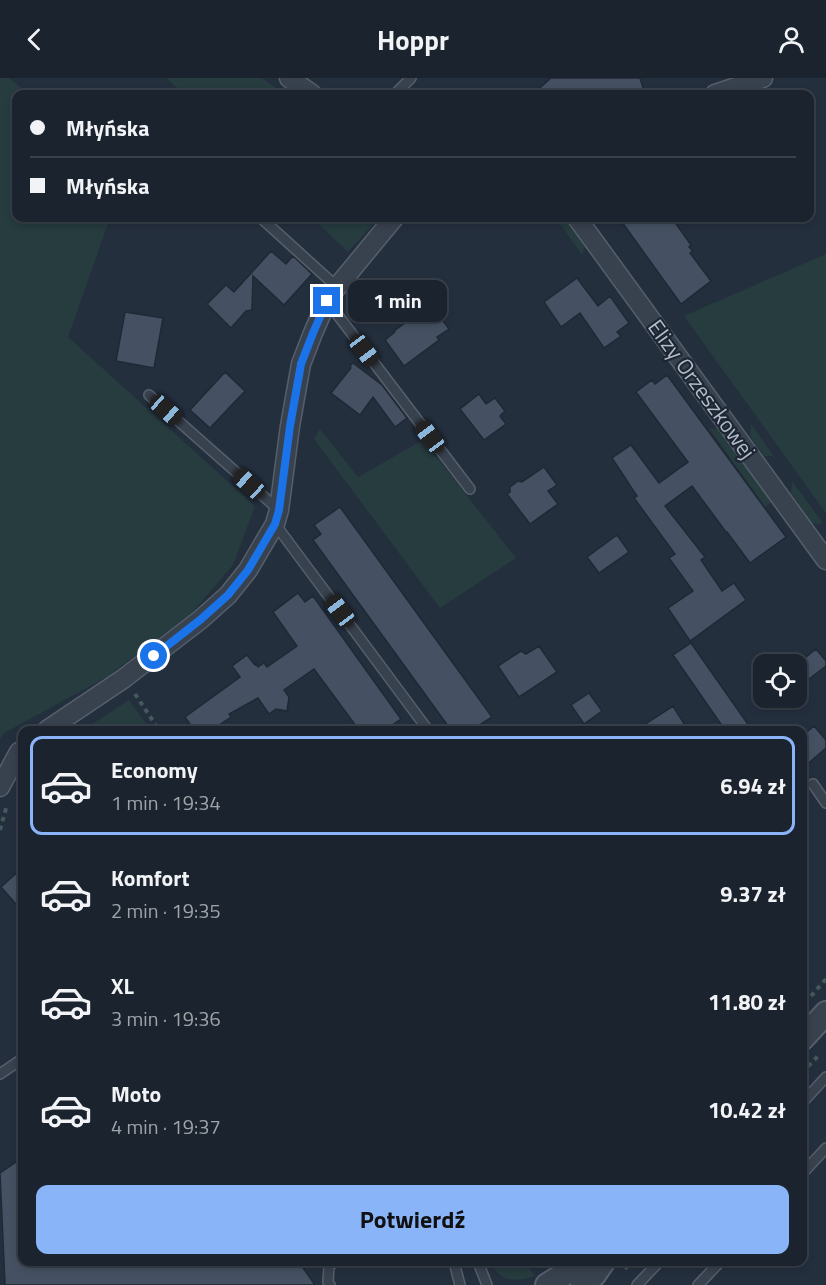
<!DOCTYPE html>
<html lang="pl">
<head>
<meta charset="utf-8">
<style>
	:root { --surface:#1b232e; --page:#282f3a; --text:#f1f3f6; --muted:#a0a4aa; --line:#39404a; --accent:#8ab4f8 }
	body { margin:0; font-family:"Titillium Web",sans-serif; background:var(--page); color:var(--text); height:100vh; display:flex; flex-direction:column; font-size:22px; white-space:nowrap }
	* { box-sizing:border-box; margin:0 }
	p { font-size:20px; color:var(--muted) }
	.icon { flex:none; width:33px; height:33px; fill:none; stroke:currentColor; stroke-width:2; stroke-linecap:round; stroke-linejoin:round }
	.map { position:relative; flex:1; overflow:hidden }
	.details { position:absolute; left:18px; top:648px; width:789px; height:540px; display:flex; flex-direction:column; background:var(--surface); border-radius:12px; box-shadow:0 3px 9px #0003,0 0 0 2px var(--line) }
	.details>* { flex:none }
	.banner { position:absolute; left:12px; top:12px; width:802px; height:132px; border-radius:12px; box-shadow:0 3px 9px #0003,0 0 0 2px var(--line); display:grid; align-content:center; height:132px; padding:0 18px; background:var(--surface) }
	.tools { position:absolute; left:753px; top:576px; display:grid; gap:12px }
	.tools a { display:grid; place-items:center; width:54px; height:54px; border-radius:12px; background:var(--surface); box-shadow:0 3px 9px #0003,0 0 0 2px var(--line); font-size:30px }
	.end { position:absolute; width:27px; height:27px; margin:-14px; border:8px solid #1a73e8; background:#fff; box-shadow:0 0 0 3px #fff }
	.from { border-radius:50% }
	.bubble { position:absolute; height:42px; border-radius:12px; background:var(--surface); box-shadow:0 3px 9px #0003,0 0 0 2px var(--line); font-size:20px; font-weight:700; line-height:42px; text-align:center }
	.car { position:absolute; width:18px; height:36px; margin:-18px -9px; border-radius:8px; box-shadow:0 0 4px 2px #0007; background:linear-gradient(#222 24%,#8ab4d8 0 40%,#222 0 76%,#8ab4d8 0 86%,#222 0) }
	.banner b { display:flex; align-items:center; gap:21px; height:57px; font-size:22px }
	.banner b+b { border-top:2px solid var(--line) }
	.banner i { width:15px; height:15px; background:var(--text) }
	ul { padding:10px 0 0; list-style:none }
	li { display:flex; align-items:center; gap:18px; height:99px; margin:0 12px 9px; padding:0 6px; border:3px solid transparent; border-radius:12px }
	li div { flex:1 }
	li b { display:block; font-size:22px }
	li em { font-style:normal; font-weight:700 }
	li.active { border-color:var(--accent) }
	li>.icon { width:54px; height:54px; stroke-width:1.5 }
	.action { display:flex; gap:12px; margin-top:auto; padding:12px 18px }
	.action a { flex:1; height:69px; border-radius:12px; background:var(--accent); color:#111; font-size:24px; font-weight:700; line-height:69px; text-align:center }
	header { display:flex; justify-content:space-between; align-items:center; height:78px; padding:0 18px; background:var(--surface); font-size:27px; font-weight:700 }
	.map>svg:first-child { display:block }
</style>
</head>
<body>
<header><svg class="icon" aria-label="back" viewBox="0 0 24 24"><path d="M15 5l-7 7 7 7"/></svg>Hoppr<svg class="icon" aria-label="person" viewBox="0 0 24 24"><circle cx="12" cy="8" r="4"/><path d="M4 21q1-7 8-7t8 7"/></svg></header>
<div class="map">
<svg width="826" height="1207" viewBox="0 0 826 1207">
	<rect width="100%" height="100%" fill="#242f3e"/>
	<path fill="#263c3f" d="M 0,0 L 9,0 L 29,16 L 16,16 L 16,140 L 110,140 L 68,259 L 255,428 L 233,487 L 191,536 L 105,600 L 4,655 L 0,661 Z
		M 166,0 L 262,0 L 284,16 L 184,16 Z
		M 312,140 L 379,140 L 348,174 Z
		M 556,140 L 565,140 L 585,168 L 582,177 Z
		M 826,176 L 826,435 L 684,238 Z
		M 751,346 L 774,378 L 764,378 L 750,358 Z
		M 709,350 L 720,352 L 772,424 L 765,429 Z
		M 320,351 L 358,399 L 423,362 L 516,480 L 440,530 L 314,361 Z
		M 792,403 L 822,444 L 820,446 L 812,445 L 791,415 Z
		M 129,622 L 151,652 L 83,652 Z
		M 490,1184 L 515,1184 L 525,1185 L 535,1198 C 514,1204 502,1205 490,1184 Z"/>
	<path fill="#455162" stroke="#1f2835" stroke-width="1.5" d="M 551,0 L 640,0 L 645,16 L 533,16 Z
		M 619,140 L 672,140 L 691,167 L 689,169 L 693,173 L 690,175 L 711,203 L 681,226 Z
		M 271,173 L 286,186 L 293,178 L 312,196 L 284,227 L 253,198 L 252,232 L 246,233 L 231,250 L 207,226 L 226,207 L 234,214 Z
		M 577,200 L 598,228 L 610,218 L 629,245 L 617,254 L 621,258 L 604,270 L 580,235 L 561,249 L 544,224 Z
		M 431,226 L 449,251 L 437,259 L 439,262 L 404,288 L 385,262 L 395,254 L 394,253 Z
		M 125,234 L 163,240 L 154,290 L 116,283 Z
		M 353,285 L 382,307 L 407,340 L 395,349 L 373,319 L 360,337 L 331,315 L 351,290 L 350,288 Z
		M 225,294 L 245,313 L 210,350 L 190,332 Z
		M 667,297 L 786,459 L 750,485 L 727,454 L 726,454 L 692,408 L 665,428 L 705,479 L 701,482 L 722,513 L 734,505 L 746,522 L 690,563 L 668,530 L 693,513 L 669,480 L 675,476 L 634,420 L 637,418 L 612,380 L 631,367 L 659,405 L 688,384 L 636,314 L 652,302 L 655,306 Z
		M 479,316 L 486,326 L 495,320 L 505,333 L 500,338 L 506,346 L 484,362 L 460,331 Z
		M 544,389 L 557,407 L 548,413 L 558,426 L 530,446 L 507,416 L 510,414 L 510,409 L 518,403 L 522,404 Z
		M 340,429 L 492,639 L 472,652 L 451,652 L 313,462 L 321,456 L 314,447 Z
		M 617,457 L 629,474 L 599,495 L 587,479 Z
		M 298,515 L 305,524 L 313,518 L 401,641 L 385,652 L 359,652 L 314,591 L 284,612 L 289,619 L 287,633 L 276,631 L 269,636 L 258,620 L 229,636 L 231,639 L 212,652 L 194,652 L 185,639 L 240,599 L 232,588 L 247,577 L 255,587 L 256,586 L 258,589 L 264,585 L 267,589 L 297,568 L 273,534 Z
		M 691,565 L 752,652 L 725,652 L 673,577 Z
		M 539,568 L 557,594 L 519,619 L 498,588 L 521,573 L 526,576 Z
		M 816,571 L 826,583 L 826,588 L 796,611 L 796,587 Z
		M 589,615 L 602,633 L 584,646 L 571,627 Z
		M 673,628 L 688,652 L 636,652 Z
		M 814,648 L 826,662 L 826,670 L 802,691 L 802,658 Z
		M 22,790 L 22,833 L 1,809 Z
		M 22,1080 L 22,1184 L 299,1184 L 315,1207 L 5,1207 L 0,1095 Z"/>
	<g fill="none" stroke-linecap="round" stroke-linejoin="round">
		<g stroke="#565f6c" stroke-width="12">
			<path id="service" d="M 395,16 L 411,0
				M 261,140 L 337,209
				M 327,223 L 470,411
				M 149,317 L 279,432
				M 275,446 L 428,652
				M 813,706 L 826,725
				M 0,996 L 22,981
				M 802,1025 L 826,999
				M 802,1096 L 826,1070
				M 454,1184 L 460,1207
				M 478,1184 L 487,1207
				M 330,1207 L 328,1204 L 329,1188 L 335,1184
				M 637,1207 L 659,1184
				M 698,1207 L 720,1184"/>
		</g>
		<g stroke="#565f6c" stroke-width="21">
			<path id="minor" d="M 289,0 L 312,16
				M 715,16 L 763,0
				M 577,140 L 826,482
				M 47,652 L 123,601 L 200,542 L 228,517 L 248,492 L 275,446 L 279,432 L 290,348 L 301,286 L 313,255 L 327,223 L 337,209 L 394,140
				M 0,709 L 19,674 L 22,672"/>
		</g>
		<g stroke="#565f6c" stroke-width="26">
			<path id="tertiary" d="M 802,961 L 826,935
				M 547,1207 L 584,1184
				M 582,1207 L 594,1197 L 603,1184"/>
		</g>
		<path stroke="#44595c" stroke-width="4" stroke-dasharray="4.5 4.5" stroke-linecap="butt" d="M 135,616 L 159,652
			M 0,752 L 7,727
			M 811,918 L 826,901
			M 802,995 L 818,978
			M 625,1191 L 631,1184"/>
		<use href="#service" stroke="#38414e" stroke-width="9"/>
		<use href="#minor" stroke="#38414e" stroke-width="18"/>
		<use href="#tertiary" stroke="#38414e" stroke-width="22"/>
	</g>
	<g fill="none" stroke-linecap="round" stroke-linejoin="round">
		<path stroke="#1a73e8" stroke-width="8" d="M 154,578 L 200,542 L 228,517 L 248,492 L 275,446 L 279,432 L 290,348 L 301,286 L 313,255 L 327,223"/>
	</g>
	<g text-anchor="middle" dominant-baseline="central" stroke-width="4.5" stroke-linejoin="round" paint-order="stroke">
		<g font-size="22" fill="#b4bcc9" stroke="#1d2633">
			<text transform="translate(702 311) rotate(54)">Elizy Orzeszkowej</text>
		</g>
	</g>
</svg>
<div class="tools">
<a><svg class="icon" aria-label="locate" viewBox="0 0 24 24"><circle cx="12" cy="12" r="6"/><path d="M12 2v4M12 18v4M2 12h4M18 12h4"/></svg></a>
</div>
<i class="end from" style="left:154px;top:578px"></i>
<i class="end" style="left:327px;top:223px"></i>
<div class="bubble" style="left:348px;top:202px;width:99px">1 min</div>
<i class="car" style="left:364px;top:272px;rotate:143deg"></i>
<i class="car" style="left:166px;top:332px;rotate:131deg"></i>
<i class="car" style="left:430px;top:359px;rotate:323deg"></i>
<i class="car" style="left:249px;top:406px;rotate:312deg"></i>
<i class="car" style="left:340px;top:533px;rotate:323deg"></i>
<div class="banner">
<b><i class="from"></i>Młyńska</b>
<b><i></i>Młyńska</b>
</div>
<section class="details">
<ul>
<li class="active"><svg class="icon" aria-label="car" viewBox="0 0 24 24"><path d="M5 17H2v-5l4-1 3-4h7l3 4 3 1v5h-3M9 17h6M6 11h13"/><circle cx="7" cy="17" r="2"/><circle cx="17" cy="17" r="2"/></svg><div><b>Economy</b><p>1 min · 19:34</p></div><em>6.94 zł</em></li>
<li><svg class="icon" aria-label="car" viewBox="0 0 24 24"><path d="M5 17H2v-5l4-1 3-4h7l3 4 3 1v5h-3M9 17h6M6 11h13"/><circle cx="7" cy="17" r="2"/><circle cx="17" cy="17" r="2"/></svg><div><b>Komfort</b><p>2 min · 19:35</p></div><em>9.37 zł</em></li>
<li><svg class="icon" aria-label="car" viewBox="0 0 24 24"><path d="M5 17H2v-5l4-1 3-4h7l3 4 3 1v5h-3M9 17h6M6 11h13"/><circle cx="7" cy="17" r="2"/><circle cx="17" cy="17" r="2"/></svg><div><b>XL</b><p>3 min · 19:36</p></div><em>11.80 zł</em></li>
<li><svg class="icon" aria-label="car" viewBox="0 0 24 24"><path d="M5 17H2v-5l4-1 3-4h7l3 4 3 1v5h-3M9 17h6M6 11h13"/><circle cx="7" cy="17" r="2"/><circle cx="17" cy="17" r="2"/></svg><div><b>Moto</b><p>4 min · 19:37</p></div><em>10.42 zł</em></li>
</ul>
<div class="action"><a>Potwierdź</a></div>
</section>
</div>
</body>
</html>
